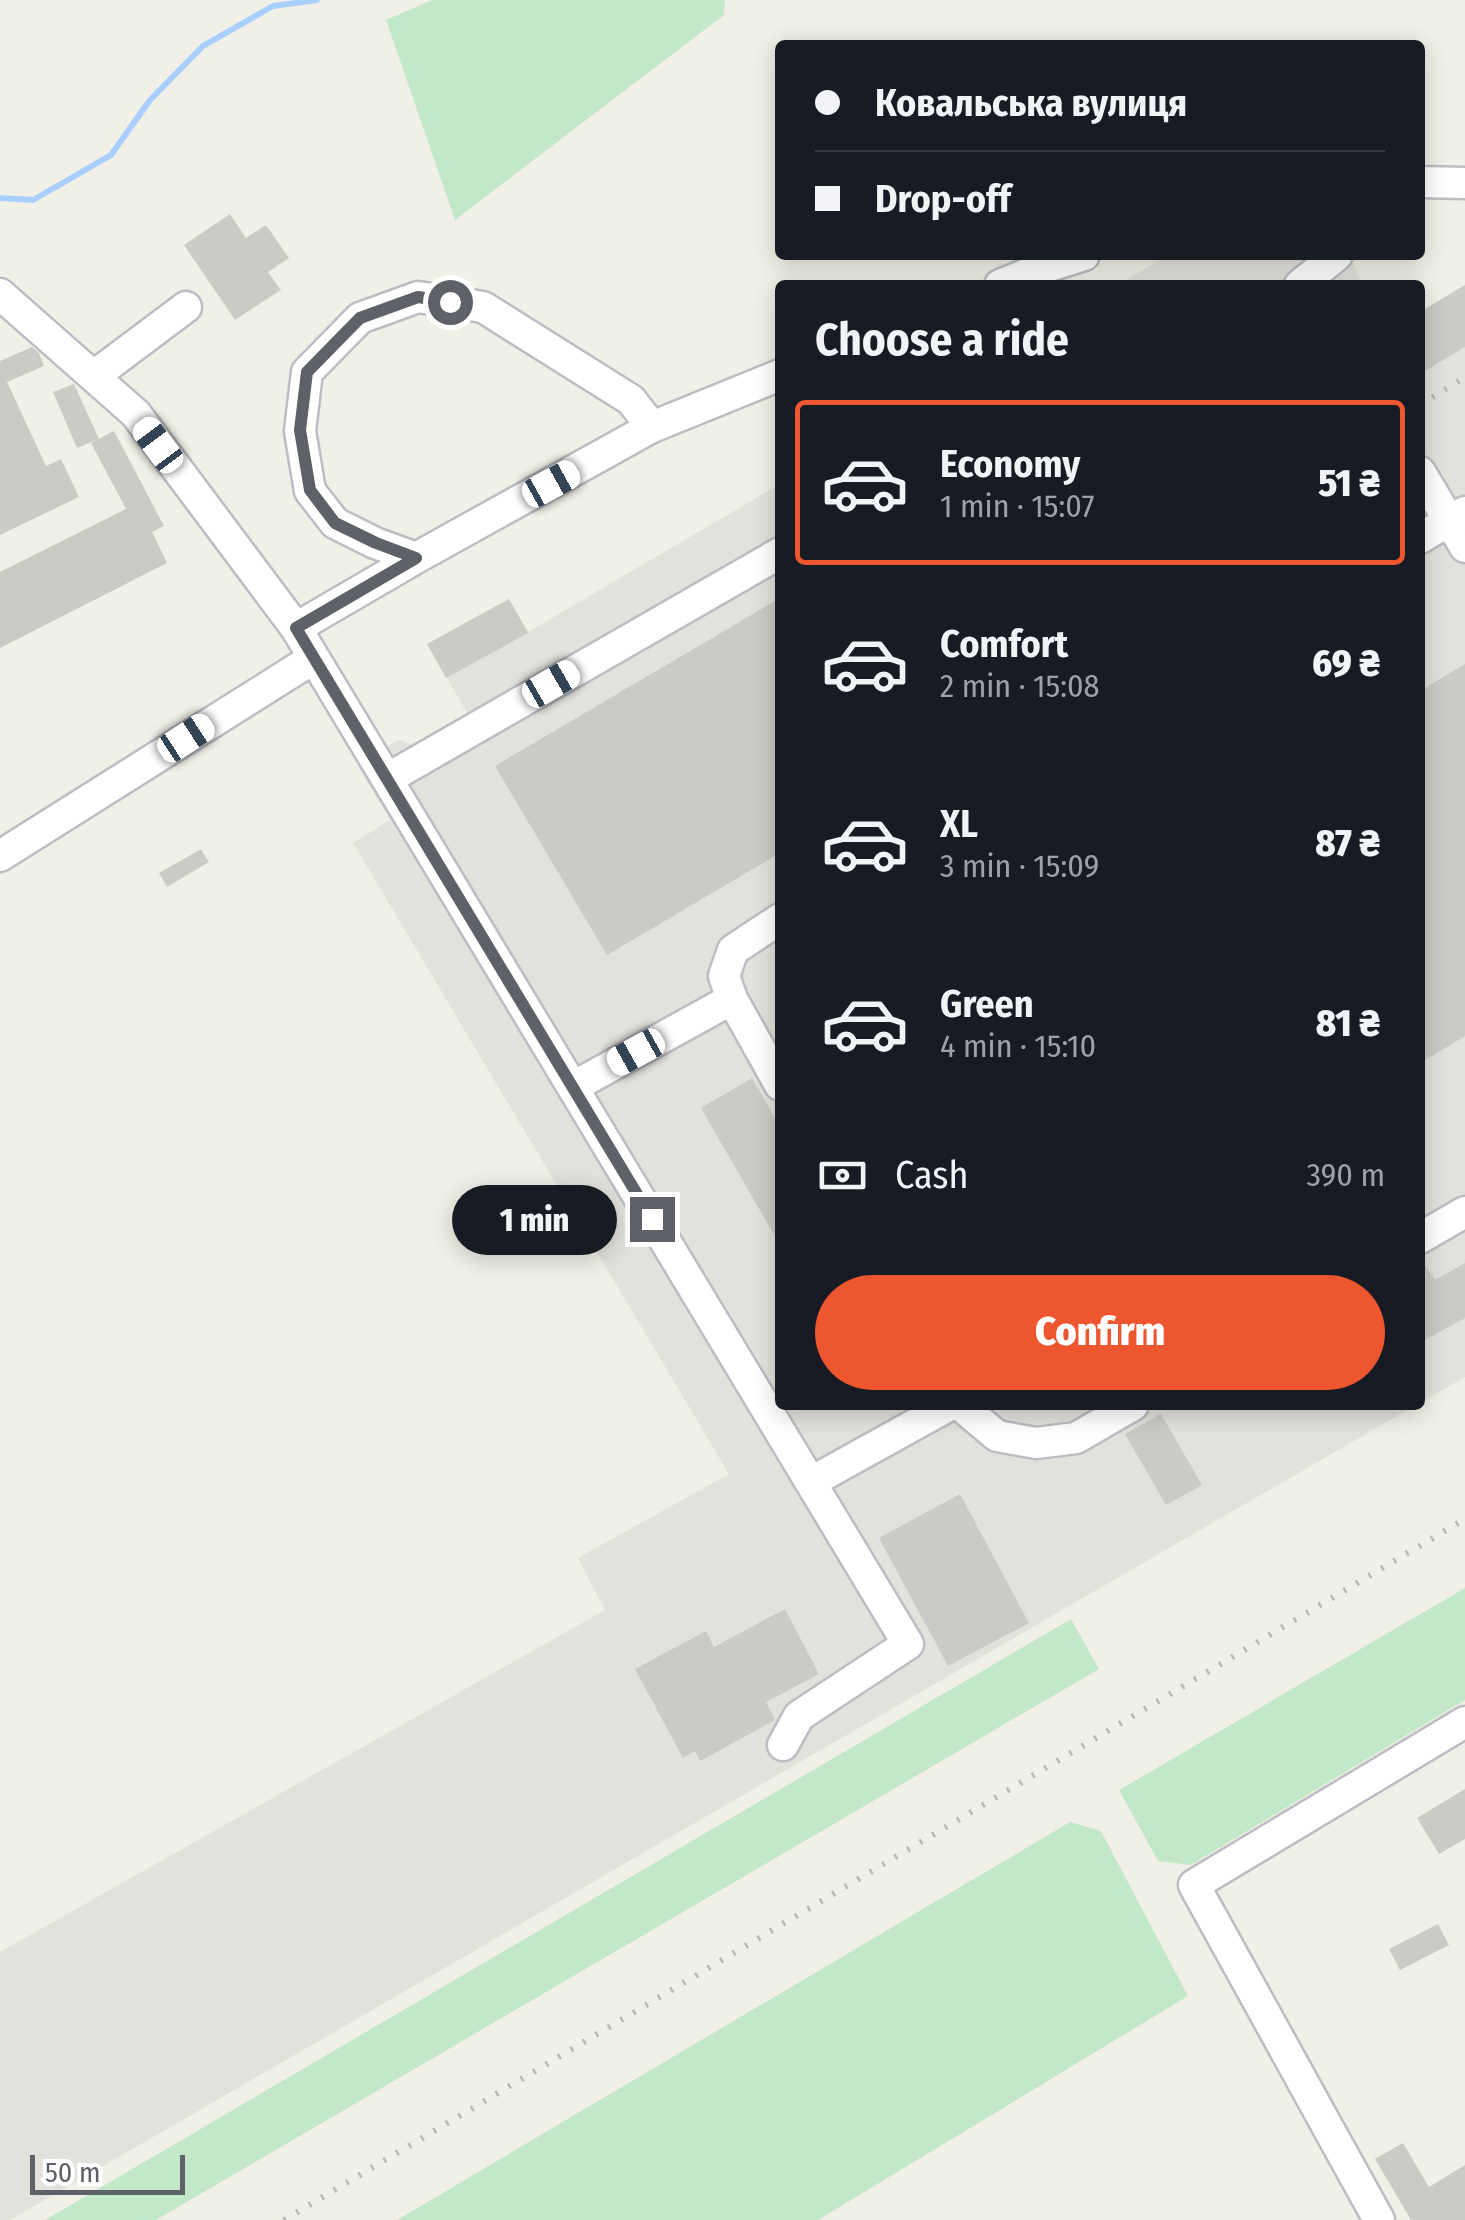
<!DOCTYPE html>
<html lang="en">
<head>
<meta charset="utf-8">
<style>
	:root { --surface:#171b24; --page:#20242c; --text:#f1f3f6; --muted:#9ea1a6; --line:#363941; --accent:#ee5630 }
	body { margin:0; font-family:"Fira Sans Condensed",sans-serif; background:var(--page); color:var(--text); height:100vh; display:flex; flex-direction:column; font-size:38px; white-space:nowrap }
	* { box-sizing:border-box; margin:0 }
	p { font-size:32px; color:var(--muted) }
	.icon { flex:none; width:55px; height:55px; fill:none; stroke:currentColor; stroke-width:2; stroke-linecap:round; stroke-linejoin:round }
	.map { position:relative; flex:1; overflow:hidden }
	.sheet { position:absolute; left:775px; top:280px; width:650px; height:1130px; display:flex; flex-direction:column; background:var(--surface); border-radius:10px; box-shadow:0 5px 25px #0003 }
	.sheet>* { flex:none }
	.top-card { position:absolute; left:775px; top:40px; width:650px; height:220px; border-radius:10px; box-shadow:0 5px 25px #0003; display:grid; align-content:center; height:220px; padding:0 40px; background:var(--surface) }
	.scale { position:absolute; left:30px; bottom:25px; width:155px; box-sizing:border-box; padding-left:10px; border:5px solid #5e6167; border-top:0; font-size:28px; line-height:35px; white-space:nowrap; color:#5e6167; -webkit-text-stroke:8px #fff; paint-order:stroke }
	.end { position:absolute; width:45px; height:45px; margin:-22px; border:12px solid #5e6167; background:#fff; box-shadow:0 0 0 5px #fff }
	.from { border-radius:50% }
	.bubble { position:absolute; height:70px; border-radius:35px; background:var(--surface); box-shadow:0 5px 25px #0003; font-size:32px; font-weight:800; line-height:70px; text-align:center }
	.car { position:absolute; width:30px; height:60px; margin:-30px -15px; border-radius:12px; box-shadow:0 0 8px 2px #0007; background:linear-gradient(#fff 24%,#345 0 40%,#fff 0 76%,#345 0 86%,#fff 0) }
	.top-card b { display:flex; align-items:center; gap:35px; height:95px; font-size:38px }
	.top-card b+b { border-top:2px solid var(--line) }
	.top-card i { width:25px; height:25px; background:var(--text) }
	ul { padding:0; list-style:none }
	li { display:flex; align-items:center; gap:30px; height:165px; margin:0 20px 15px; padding:0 20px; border:5px solid transparent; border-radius:10px }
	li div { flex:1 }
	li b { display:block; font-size:38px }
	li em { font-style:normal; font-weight:800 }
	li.selected { border-color:var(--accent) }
	li>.icon { width:90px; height:90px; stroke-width:1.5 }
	h2 { padding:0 40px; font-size:45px; line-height:120px }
	.pay { display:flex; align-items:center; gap:25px; height:110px; padding:0 40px; font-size:38px }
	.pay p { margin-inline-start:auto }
	.cta { display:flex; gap:20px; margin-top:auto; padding:20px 40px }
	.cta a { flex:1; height:115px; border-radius:60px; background:var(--accent); color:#fff; font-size:40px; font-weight:800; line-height:115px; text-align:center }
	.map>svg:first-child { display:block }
</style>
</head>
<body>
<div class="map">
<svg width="1465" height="2220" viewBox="0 0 1465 2220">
	<rect width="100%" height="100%" fill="#f1f0e7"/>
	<path fill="#e2e1db" d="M 1168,255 L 1232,255 L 1240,259 L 1247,255 L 1350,255 L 1362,285 L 1118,285 Z
		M 1465,285 L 1465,1377 L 1420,1403 L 1420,312 Z
		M 780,484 L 780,1405 L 1416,1405 L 10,2220 L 0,2220 L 0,1952 L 605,1610 L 578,1558 L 729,1474 L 353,843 L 390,820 L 356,763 L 399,740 L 416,746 L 468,714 L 427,644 L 509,599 L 528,632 Z"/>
	<path fill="#c3e8c8" d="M 432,0 L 725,0 L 724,15 L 455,220 L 386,20 Z
		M 1465,1588 L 1465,1700 L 1191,1865 L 1158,1861 L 1119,1790 Z
		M 1071,1619 L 1099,1669 L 156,2220 L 45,2220 Z
		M 1070,1822 L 1101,1831 L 1188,1996 L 818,2220 L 397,2220 Z"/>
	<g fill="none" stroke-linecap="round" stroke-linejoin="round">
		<path stroke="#a8cfff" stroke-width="6" d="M 0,198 L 33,200 L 111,155 L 150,100 L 203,46 L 273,6 L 317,0"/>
	</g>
	<path fill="#cccac4" d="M 230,214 L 246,238 L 266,225 L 289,258 L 268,272 L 281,290 L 235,320 L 184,245 Z
		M 1465,285 L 1465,347 L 1420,374 L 1420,312 Z
		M 32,347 L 39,353 L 44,366 L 7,382 L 46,466 L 61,459 L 79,497 L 0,535 L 0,361 Z
		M 74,384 L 99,439 L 77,448 L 53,392 Z
		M 114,431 L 164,526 L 152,532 L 167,563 L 0,648 L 0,572 L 126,509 L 91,443 Z
		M 780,598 L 780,853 L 607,955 L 495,766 Z
		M 509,599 L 528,633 L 446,678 L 427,644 Z
		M 1465,664 L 1465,1036 L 1420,1063 L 1420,691 Z
		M 201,849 L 209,862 L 167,887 L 159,873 Z
		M 752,1078 L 780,1127 L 780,1245 L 701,1108 Z
		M 1420,1257 L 1435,1280 L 1465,1263 L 1465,1318 L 1425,1340 L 1420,1331 Z
		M 1161,1414 L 1202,1485 L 1166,1505 L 1125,1434 Z
		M 960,1494 L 1029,1623 L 948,1666 L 879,1538 Z
		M 785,1609 L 819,1674 L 766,1702 L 775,1720 L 700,1761 L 695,1751 L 683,1758 L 635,1669 L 706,1631 L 714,1647 Z
		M 1465,1789 L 1465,1839 L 1439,1854 L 1417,1818 Z
		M 1438,1924 L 1449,1945 L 1400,1970 L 1389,1949 Z
		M 1403,2143 L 1429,2187 L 1465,2165 L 1465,2220 L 1411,2220 L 1375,2159 Z"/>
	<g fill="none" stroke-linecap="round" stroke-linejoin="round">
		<g stroke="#bbbdc2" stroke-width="35">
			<path id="minor" d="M 1420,182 L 1465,183
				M 1000,285 L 1037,270 L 1084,255
				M 1300,285 L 1337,255
				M 0,294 L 136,414 L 296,628 L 908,1644 L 799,1716 L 783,1745
				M 94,376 L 186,307
				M 1420,472 L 1465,547
				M 1420,538 L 1465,512
				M 416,558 L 375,543 L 335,523 L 310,491 L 300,431 L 307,372 L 360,318 L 418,297 L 483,307 L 631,400 L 652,427
				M 296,628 L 416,558 L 652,427 L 780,375
				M 387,779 L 780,553
				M 0,856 L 314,658
				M 732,999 L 780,1085
				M 573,1087 L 732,999 L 724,976 L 733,950 L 780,919
				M 1420,1238 L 1465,1212
				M 960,1405 L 997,1436 L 1036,1443 L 1076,1438 L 1133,1405
				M 811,1482 L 950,1405
				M 1379,2220 L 1194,1885 L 1465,1722"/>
		</g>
		<use href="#minor" stroke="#fff" stroke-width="30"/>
		<path stroke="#b7b8b8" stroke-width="6" stroke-dasharray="2.5 12" stroke-linecap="butt" d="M 1420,405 L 1465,377
			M 284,2220 L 1465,1519"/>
	</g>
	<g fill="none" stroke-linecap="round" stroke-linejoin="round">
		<path stroke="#5e6167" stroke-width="12" d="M 450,302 L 418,297 L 360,318 L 307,372 L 300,430 L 310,490 L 335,523 L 376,543 L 416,558 L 296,628 L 652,1219"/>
	</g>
</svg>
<div class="scale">50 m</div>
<i class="end from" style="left:450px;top:302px"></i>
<i class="end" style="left:652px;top:1219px"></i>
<div class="bubble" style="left:452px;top:1185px;width:165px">1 min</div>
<i class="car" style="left:158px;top:445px;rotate:323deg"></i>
<i class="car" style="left:551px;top:484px;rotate:61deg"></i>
<i class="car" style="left:551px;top:684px;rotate:60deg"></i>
<i class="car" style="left:186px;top:738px;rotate:57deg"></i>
<i class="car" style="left:636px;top:1052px;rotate:241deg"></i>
<div class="top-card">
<b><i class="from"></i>Ковальська вулиця</b>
<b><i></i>Drop-off</b>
</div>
<section class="sheet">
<h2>Choose a ride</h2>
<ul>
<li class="selected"><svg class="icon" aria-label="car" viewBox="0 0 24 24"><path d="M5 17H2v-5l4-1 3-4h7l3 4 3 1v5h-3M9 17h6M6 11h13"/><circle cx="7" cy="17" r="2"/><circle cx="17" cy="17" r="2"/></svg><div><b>Economy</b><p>1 min · 15:07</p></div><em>51 ₴</em></li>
<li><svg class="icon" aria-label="car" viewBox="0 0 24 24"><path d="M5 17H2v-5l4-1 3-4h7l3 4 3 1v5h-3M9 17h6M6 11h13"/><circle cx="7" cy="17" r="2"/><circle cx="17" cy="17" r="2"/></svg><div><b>Comfort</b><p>2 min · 15:08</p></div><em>69 ₴</em></li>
<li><svg class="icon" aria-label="car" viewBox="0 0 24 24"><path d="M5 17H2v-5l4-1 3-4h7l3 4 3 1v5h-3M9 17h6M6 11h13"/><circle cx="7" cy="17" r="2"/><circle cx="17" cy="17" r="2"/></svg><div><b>XL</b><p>3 min · 15:09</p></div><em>87 ₴</em></li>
<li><svg class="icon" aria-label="car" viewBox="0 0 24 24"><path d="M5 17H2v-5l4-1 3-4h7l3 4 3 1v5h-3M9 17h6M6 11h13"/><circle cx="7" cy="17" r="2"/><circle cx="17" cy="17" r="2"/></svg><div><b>Green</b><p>4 min · 15:10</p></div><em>81 ₴</em></li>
</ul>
<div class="pay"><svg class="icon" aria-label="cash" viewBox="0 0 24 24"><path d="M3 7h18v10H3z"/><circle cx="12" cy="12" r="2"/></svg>Cash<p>390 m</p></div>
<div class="cta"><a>Confirm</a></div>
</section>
</div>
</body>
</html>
